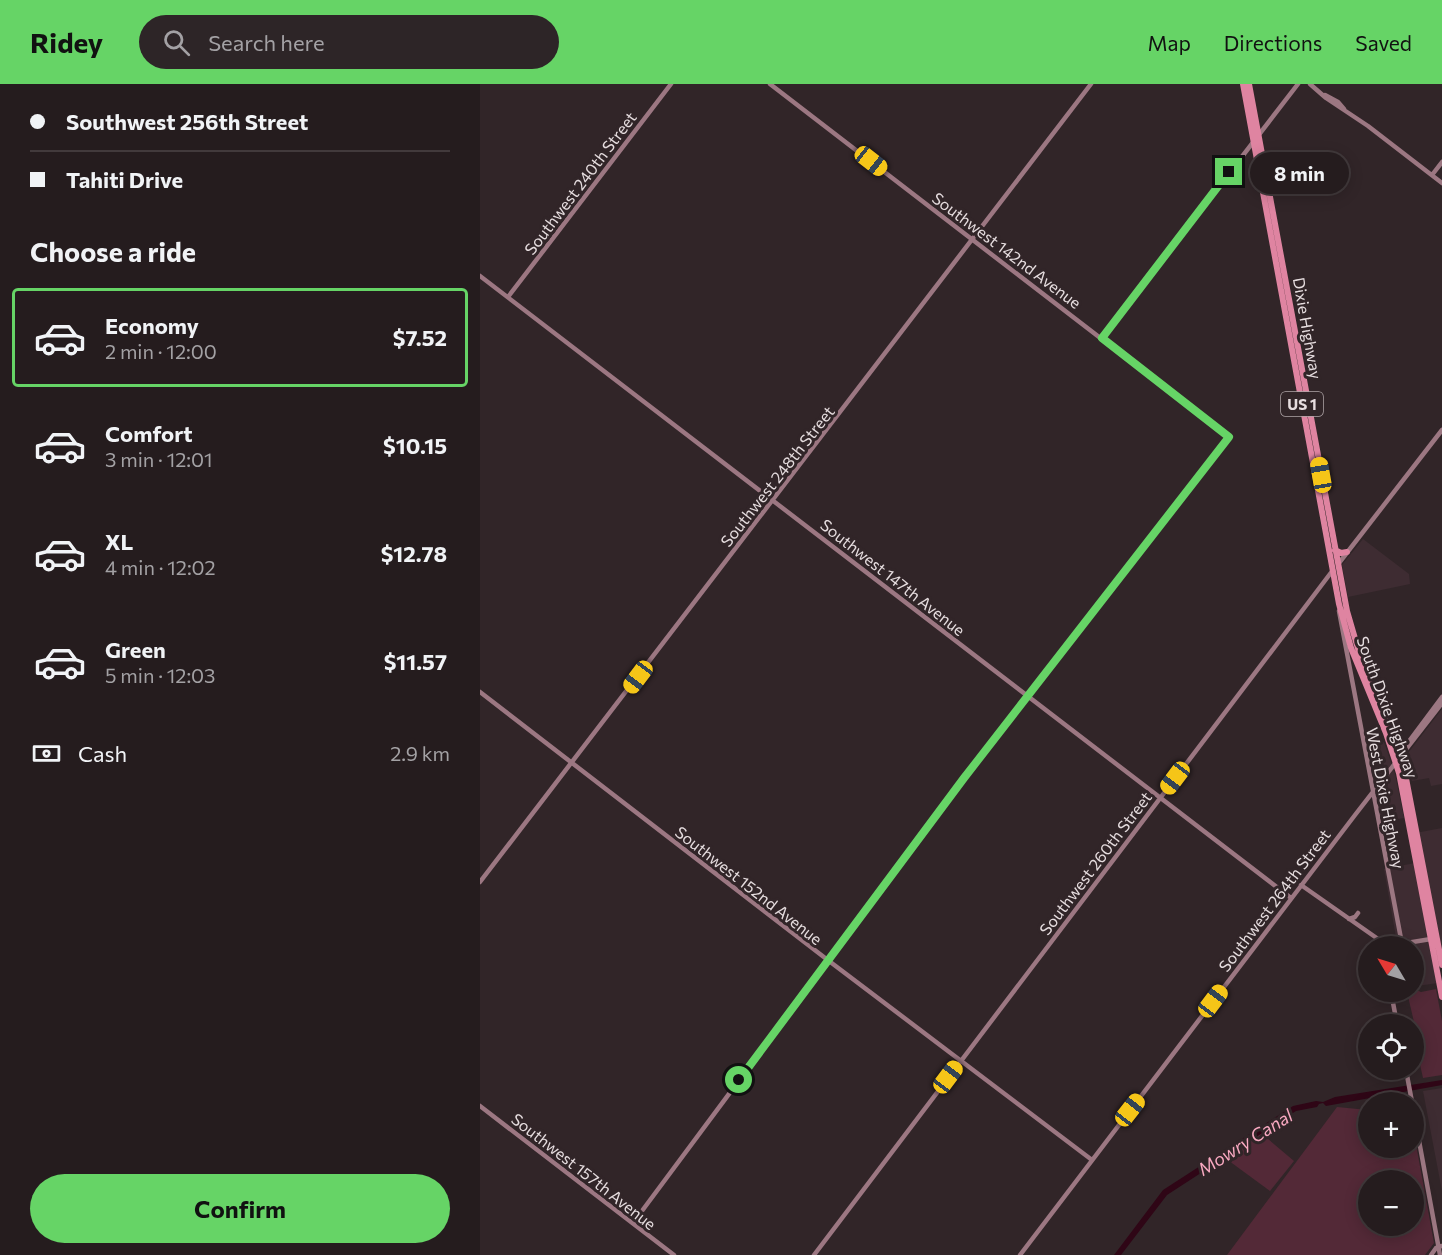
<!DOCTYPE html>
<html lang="en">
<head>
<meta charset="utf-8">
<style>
	:root { --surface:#251c1e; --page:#2d2527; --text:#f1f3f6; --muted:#a3a1a4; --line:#423a3c; --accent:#66d466 }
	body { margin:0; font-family:Commissioner,sans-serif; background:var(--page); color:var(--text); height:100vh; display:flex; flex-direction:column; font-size:22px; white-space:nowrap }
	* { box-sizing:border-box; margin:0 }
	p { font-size:20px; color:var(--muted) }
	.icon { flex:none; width:33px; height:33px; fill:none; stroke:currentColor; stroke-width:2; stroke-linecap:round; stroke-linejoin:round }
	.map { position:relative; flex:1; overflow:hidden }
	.details { display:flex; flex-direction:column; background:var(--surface); width:480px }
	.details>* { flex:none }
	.guide { display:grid; align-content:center; height:132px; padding:0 30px; background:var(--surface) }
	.needle { width:39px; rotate:308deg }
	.controls { position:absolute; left:878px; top:852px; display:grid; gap:12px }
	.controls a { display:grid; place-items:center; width:66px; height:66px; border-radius:50%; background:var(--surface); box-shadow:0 3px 15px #0003,0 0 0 2px var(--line); font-size:30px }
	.end { position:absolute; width:27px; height:27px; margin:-14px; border:8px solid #66d466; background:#111; box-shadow:0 0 0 3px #111 }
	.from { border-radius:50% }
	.bubble { position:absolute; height:42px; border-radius:21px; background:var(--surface); box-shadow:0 3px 15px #0003,0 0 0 2px var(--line); font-size:20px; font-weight:700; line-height:42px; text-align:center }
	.car { position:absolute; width:18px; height:36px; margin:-18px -9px; border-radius:8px; box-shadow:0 0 4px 2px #0007; background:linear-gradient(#f5c518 24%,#345 0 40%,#f5c518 0 76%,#345 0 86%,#f5c518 0) }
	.guide b { display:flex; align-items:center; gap:21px; height:57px; font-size:22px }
	.guide b+b { border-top:2px solid var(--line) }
	.guide i { width:15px; height:15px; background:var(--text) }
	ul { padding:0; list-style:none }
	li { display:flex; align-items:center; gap:18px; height:99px; margin:0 12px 9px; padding:0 18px; border:3px solid transparent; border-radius:6px }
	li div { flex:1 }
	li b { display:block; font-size:22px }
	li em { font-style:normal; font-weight:700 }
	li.current { border-color:var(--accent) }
	li>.icon { width:54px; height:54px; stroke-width:1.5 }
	h2 { padding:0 30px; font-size:27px; line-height:72px }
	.pay { display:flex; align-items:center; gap:15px; height:66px; padding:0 30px; font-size:22px }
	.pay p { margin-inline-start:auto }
	.button { display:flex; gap:12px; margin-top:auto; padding:12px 30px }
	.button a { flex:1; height:69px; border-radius:36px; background:var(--accent); color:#111; font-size:24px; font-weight:700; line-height:69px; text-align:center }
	header { display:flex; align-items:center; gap:36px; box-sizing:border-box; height:84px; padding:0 30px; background:var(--accent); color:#111 }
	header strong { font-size:28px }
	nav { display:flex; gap:33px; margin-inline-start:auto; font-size:21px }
	.search { width:420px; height:54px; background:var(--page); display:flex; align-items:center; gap:15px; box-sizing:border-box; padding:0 21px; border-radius:33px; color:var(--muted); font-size:22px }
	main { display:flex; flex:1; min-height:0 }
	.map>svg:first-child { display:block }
</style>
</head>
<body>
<header>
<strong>Ridey</strong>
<div class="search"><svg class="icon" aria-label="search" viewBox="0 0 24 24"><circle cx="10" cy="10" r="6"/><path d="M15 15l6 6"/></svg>Search here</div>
<nav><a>Map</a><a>Directions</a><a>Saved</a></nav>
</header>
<main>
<section class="details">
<div class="guide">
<b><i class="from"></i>Southwest 256th Street</b>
<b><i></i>Tahiti Drive</b>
</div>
<h2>Choose a ride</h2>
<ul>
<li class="current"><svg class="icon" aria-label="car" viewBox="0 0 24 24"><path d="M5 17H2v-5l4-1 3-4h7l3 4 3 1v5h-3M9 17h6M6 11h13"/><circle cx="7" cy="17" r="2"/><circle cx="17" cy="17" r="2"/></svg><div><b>Economy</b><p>2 min · 12:00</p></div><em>$7.52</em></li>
<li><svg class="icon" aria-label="car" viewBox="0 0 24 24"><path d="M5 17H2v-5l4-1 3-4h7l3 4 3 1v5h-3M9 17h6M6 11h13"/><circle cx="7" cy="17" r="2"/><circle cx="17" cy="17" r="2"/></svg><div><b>Comfort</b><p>3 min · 12:01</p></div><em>$10.15</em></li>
<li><svg class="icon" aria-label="car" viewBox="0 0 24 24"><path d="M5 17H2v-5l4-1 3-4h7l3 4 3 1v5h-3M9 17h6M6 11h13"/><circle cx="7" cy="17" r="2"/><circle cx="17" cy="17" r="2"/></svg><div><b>XL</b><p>4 min · 12:02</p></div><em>$12.78</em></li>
<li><svg class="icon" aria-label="car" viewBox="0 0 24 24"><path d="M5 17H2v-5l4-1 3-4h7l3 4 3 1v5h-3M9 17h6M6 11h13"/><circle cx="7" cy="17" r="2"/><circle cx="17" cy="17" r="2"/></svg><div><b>Green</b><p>5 min · 12:03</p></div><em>$11.57</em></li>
</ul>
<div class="pay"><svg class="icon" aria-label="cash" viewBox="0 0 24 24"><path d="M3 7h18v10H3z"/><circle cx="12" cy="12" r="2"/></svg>Cash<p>2.9 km</p></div>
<div class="button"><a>Confirm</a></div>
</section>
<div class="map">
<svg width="962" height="1171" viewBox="0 0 962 1171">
	<rect width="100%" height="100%" fill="#312528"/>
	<path fill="#3e2c32" d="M 883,455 L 929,490 L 930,500 L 868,513 L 862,481 Z
		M 962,625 L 962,700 L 951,702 L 949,694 L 932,697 L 925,673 Z
		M 904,658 L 915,690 L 924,734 L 901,738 L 887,664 Z
		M 962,744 L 962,880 L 956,888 L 958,899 L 937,902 L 933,881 L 933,862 L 930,862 L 928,854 L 917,859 L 904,785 L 935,779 L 930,750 Z
		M 962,1004 L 962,1107 L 943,1007 Z"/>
	<path fill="#532937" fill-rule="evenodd" d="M 933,902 L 934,905 L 941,908 L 956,905 L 962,937 L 962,991 L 943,994 L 931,940 L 934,938 L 927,908 L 933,908 Z
		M 857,1023 L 888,1026 L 888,1064 L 933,1064 L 933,1044 L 954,1159 L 945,1171 L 747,1171 ZM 933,1096 L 933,1142 L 888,1142 L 888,1096 Z
		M 781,1049 L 814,1077 L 790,1107 L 745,1074 Z"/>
	<path fill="#2f0616" d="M 962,996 L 962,1001 L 846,1022 L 843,1019 L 839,1020 L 837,1023 L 816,1027 L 687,1111 L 641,1171 L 634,1171 L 683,1106 L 813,1022 L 836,1017 L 843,1018 L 855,1013 Z"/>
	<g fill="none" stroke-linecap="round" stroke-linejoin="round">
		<path stroke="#9c7782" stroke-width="4.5" d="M 830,0 L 846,14 L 888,42 L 962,99
			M 845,11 L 858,18 L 864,25
			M 952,91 L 962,78
			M 0,192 L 811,814
			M 28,213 L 191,0
			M 622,254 L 818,0
			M 859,479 L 962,346
			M 859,527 L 922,860
			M 0,608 L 349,877 L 612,1076
			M 918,672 L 962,613
			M 0,798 L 611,0
			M 821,801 L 908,862 L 951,855
			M 869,835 L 875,833 L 878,829
			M 911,908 L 917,940
			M 926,986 L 932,1018
			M 0,1022 L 194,1171
			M 933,1024 L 960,1171
			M 153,1139 L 484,694 L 749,353 L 290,0
			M 334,1171 L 853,486
			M 540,1171 L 875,731 L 962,619
			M 951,1171 L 956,1164 L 962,1162"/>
		<path stroke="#df84a1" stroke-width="6" d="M 763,0 L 859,520 L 871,564 L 906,649 L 919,689 L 962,913
			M 769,0 L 867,527 L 881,575 L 911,647 L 924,684 L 962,881
			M 855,466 L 861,469 L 867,468"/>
	</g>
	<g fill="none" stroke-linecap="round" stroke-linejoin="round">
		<path stroke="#66d466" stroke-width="8" d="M 259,996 L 484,694 L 749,353 L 622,254 L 749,88"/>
	</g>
	<g text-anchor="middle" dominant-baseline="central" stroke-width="6" stroke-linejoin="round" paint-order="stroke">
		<rect fill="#312528" stroke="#b0a6a8" stroke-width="1.5" x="801" y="308" width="42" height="24" rx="4.5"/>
		<g font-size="15" font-weight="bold" fill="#e6dddf">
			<text x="822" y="320">US 1</text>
		</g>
		<g font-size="16" fill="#e6dddf" stroke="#312528">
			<text transform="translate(100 99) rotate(-53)">Southwest 240th Street</text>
			<text transform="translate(527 166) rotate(37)">Southwest 142nd Avenue</text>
			<text transform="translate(828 244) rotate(80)">Dixie Highway</text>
			<text transform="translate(297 392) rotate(-52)">Southwest 248th Street</text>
			<text transform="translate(413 493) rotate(38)">Southwest 147th Avenue</text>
			<text transform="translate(908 623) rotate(70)">South Dixie Highway</text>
			<text transform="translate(906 714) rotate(79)">West Dixie Highway</text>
			<text transform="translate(615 779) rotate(-53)">Southwest 260th Street</text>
			<text transform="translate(269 801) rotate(38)">Southwest 152nd Avenue</text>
			<text transform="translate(794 816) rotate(-53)">Southwest 264th Street</text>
			<text transform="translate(104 1087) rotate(38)">Southwest 157th Avenue</text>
		</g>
		<g font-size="18" font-style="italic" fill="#f9a9c1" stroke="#312528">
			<text transform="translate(765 1058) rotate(-32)">Mowry Canal</text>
		</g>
	</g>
</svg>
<div class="controls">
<a><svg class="needle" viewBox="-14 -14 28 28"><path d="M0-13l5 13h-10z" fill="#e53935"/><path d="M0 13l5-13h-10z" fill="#a3a1a4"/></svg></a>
<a><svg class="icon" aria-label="locate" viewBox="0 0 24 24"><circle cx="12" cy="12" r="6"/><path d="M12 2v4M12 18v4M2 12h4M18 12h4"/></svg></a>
<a>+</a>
<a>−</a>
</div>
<i class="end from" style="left:259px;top:996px"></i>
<i class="end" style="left:749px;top:88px"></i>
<div class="bubble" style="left:770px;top:68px;width:99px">8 min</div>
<i class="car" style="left:391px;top:77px;rotate:128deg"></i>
<i class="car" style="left:841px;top:391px;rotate:350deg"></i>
<i class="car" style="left:158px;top:593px;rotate:217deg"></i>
<i class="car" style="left:695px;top:694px;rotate:217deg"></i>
<i class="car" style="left:733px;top:917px;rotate:37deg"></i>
<i class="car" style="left:468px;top:993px;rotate:37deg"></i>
<i class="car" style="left:650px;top:1026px;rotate:38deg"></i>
</div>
</main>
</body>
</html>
